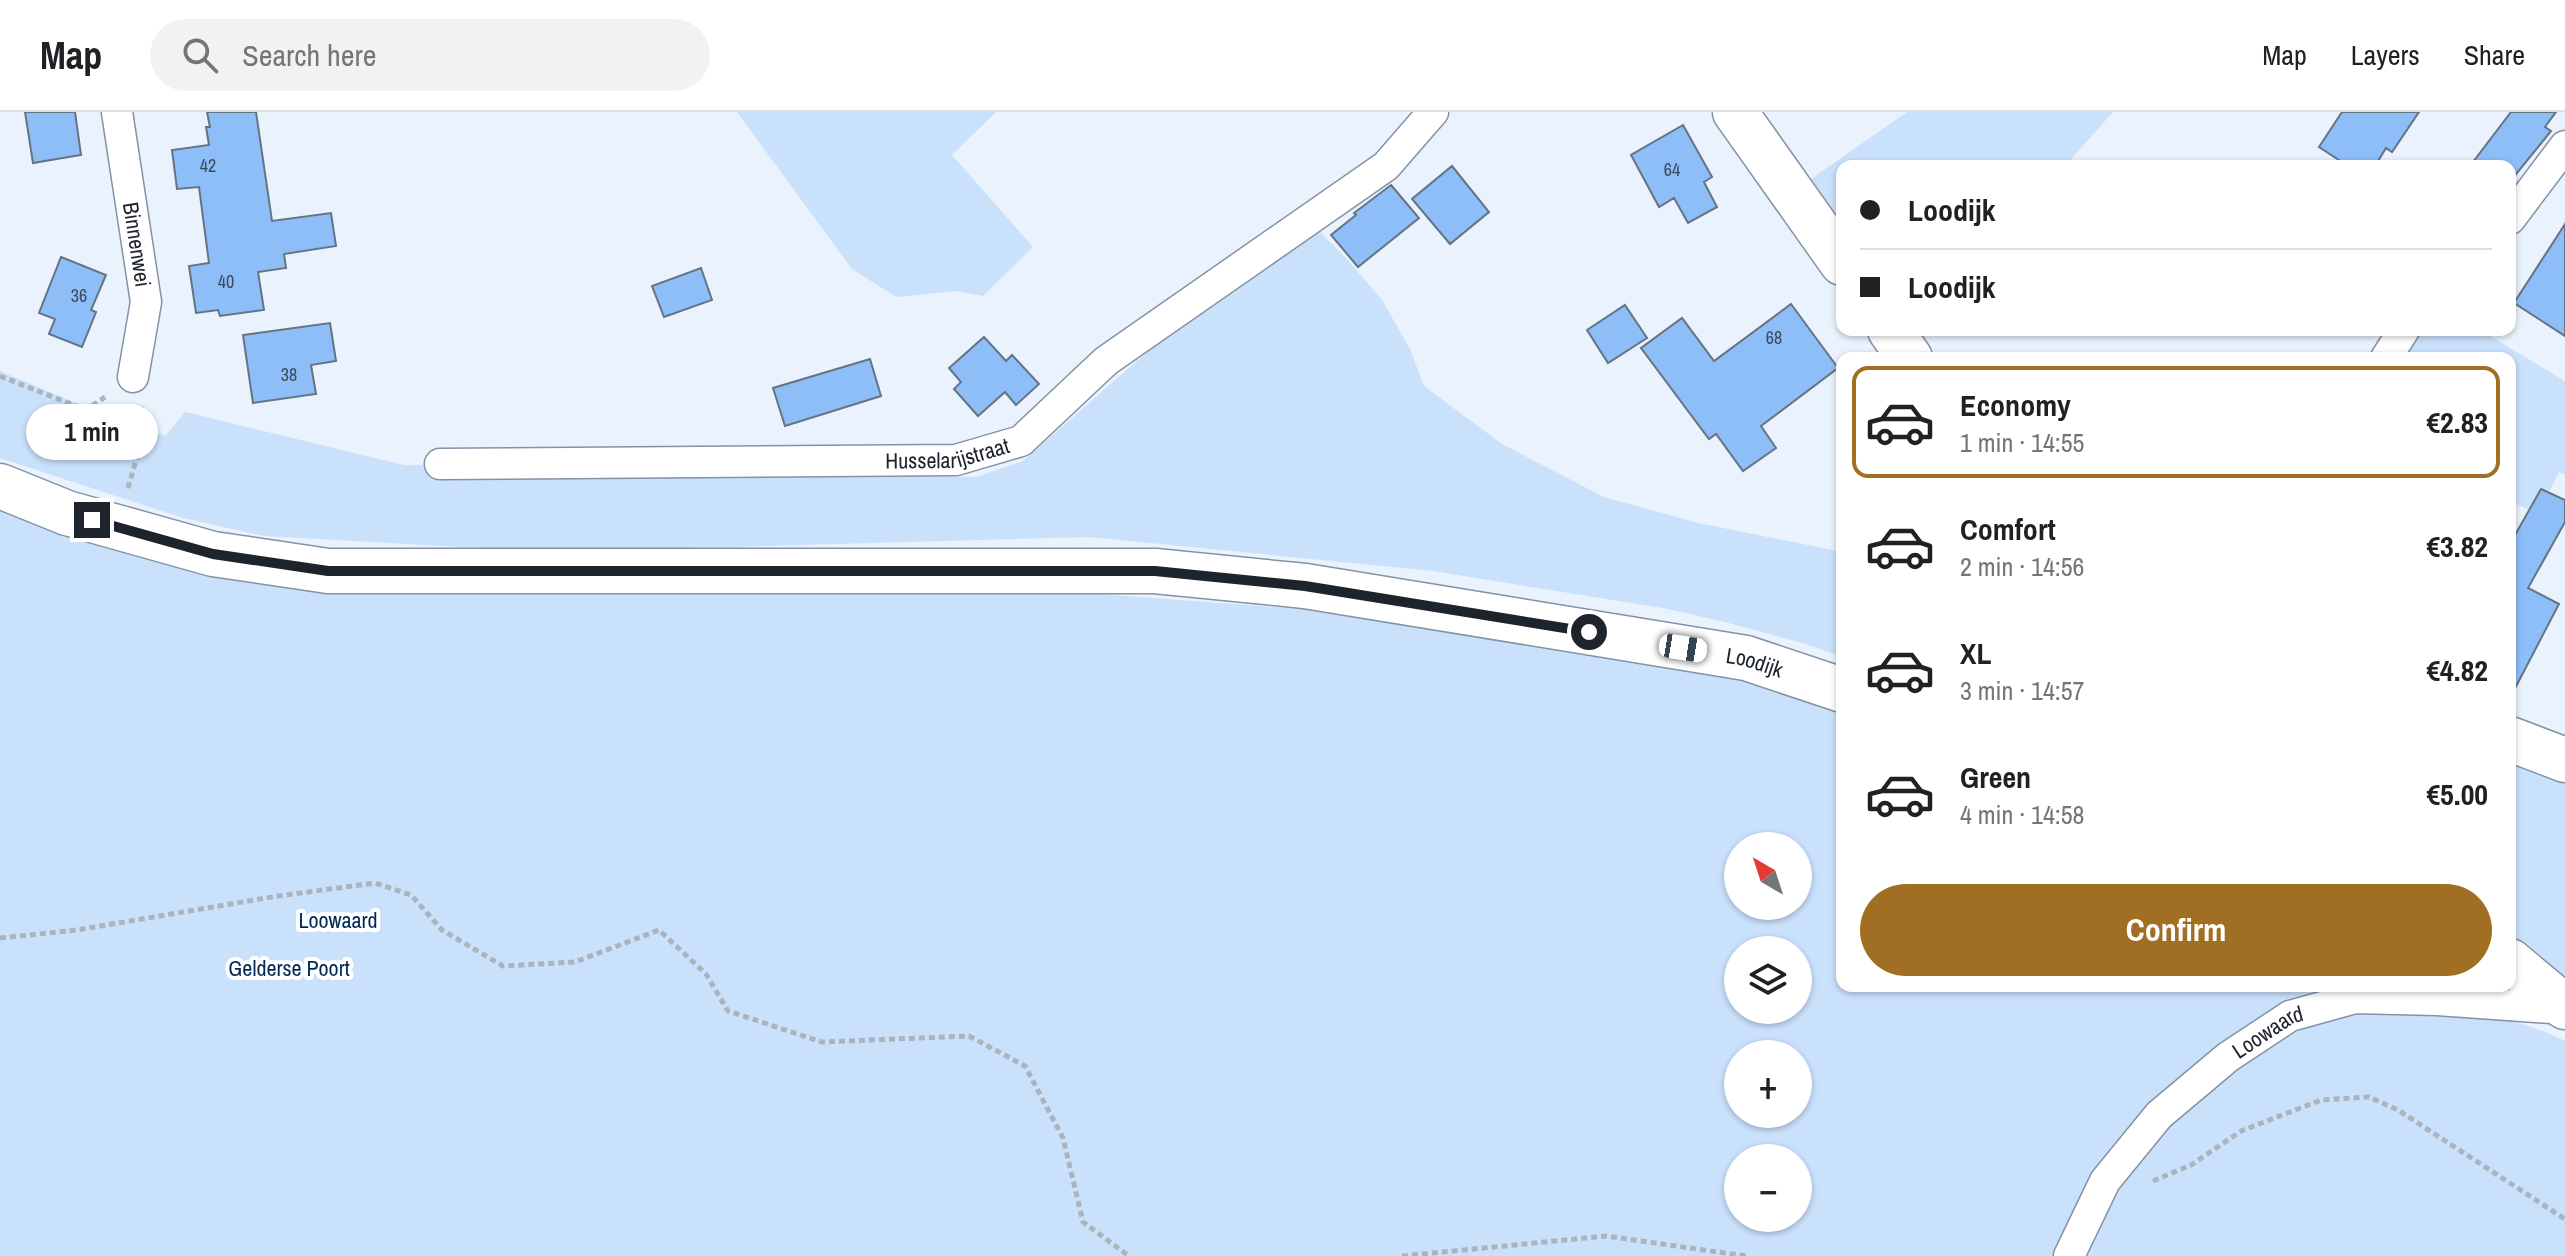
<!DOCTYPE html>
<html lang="en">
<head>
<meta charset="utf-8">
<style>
	:root { --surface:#fff; --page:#f2f2f2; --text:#202124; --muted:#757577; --line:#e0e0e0; --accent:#a16f24 }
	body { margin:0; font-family:"Archivo Narrow",sans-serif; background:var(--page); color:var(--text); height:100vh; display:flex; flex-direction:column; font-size:30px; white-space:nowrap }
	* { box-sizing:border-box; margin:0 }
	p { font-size:26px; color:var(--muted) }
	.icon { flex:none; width:44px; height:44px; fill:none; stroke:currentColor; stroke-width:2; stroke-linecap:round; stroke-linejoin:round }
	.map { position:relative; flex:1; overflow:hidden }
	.details { position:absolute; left:1836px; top:240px; width:680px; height:640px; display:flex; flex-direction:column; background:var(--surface); border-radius:16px; box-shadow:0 2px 6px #0004 }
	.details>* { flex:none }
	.top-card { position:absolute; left:1836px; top:48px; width:680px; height:176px; border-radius:16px; box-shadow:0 2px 6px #0004; display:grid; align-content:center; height:176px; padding:0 24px; background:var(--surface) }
	.needle { width:52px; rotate:321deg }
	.fabs { position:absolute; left:1724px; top:720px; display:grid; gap:16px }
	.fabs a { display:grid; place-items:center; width:88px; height:88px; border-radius:50%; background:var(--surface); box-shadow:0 2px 6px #0004; font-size:40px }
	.end { position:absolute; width:36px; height:36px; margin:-18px; border:10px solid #1e242b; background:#fff; box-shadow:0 0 0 4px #fff }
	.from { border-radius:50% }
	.bubble { position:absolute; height:56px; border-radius:28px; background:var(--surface); box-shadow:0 2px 6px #0004; font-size:26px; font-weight:700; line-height:56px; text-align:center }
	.car { position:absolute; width:24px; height:48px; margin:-24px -12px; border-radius:10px; box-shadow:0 0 6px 2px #0007; background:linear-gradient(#fff 24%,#345 0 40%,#fff 0 76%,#345 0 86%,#fff 0) }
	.top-card b { display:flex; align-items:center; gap:28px; height:76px; font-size:30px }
	.top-card b+b { border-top:2px solid var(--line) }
	.top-card i { width:20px; height:20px; background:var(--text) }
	ul { padding:14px 0 0; list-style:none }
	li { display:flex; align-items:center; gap:24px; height:112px; margin:0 16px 12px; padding:0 8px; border:4px solid transparent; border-radius:16px }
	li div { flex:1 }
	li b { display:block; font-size:30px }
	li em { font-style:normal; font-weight:700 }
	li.active { border-color:var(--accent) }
	li>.icon { width:72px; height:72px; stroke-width:1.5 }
	.button { display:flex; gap:16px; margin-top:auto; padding:16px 24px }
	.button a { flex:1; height:92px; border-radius:48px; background:var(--accent); color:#fff; font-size:32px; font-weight:700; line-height:92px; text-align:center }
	header { display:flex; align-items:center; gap:48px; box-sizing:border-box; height:112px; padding:0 40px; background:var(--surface); border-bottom:2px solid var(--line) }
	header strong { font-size:38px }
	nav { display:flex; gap:44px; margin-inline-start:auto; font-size:28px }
	.search { width:560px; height:72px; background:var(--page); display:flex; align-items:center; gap:20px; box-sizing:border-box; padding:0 28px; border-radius:44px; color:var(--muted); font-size:30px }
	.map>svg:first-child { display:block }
</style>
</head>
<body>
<header>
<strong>Map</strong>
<div class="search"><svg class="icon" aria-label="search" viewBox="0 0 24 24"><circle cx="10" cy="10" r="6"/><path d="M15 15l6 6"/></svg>Search here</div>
<nav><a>Map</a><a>Layers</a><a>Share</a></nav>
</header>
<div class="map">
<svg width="2565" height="1144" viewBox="0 0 2565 1144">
	<rect width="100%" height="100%" fill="#e9f2fd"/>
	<path fill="#cae1fc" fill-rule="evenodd" d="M 737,0 L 996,0 L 952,43 L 1033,135 L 983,184 L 956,179 L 896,185 L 852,157 Z
		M 1907,0 L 2113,0 L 2065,54 L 1842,54 L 1842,113 L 1811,67 Z
		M 1318,118 L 1346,146 L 1382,188 L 1410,237 L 1424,274 L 1502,332 L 1604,385 L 1698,411 L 1842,440 L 1842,545 L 1806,532 L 1725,510 L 1663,496 L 1433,459 L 1089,425 L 549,440 L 264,424 L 183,406 L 0,346 L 0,259 L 83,294 L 165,324 L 185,300 L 404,353 L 976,365 L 1023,349 L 1186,206 Z
		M 2394,218 L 2480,218 L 2565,269 L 2565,363 L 2559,360 L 2538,402 L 2510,389 L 2510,246 L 2373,246 Z
		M 0,392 L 359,473 L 548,481 L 1084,481 L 1315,498 L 1532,529 L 1711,560 L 1842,593 L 1842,874 L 2346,874 L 2284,892 L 2243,915 L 2272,932 C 2301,917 2333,904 2365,901 C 2430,893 2507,899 2565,929 L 2565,1144 L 0,1144 ZM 1738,734 L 1798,734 L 1798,794 L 1738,794 ZM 1738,838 L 1798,838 L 1798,898 L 1738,898 ZM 1738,942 L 1798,942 L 1798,1002 L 1738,1002 ZM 1738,1046 L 1798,1046 L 1798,1106 L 1738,1106 Z
		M 2510,637 L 2565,657 L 2565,880 L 2510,836 Z"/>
	<path fill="#8dbef7" stroke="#657383" stroke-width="2" d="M 25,0 L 75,0 L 81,43 L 33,51 Z
		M 207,0 L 256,0 L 272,109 L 331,101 L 336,134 L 284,142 L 286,156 L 258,160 L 264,198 L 220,204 L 218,198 L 196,201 L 189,154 L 209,151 L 199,75 L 177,77 L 172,38 L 209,33 L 206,15 L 210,15 Z
		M 2342,0 L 2419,0 L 2392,40 L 2386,36 L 2375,54 L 2348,54 L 2319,35 Z
		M 2511,0 L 2556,0 L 2545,15 L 2551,19 L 2513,66 L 2510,64 L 2510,54 L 2470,54 Z
		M 1683,13 L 1712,65 L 1704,70 L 1717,95 L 1688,111 L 1674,86 L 1659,95 L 1631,43 Z
		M 1452,54 L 1489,100 L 1450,132 L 1412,87 Z
		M 1391,73 L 1419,106 L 1358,155 L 1331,123 L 1356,103 L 1354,101 Z
		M 2565,112 L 2565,224 L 2514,191 Z
		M 61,145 L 106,163 L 91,198 L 96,200 L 82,235 L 49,222 L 55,207 L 39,201 Z
		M 701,156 L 712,188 L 664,205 L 652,174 Z
		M 1791,192 L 1838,256 L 1761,314 L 1776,336 L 1743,359 L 1716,322 L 1709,327 L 1641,236 L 1682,206 L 1714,249 Z
		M 1625,193 L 1647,226 L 1608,251 L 1587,218 Z
		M 330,211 L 336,249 L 311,253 L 316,282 L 253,291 L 243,223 Z
		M 984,225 L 1006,249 L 1012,243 L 1039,272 L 1016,293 L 1005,280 L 978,304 L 954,277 L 961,270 L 949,256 Z
		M 870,247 L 881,284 L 785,314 L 773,276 Z
		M 2541,377 L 2565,388 L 2565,410 L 2528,476 L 2559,492 L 2510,586 L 2510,432 Z"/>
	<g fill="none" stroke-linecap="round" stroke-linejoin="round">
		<g stroke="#8492a3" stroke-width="33">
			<g id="street">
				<path id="s1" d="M 117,0 L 146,190 L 133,265"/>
				<path d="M 2510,107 L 2565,34"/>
				<path d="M 2386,246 L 2404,218"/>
				<path id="s2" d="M 440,352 L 956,348 L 1021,329 L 1106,249 L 1386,54 L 1433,0"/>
				<path id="s3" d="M 2069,1144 L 2105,1069 L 2159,1003 L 2228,945 L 2290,904 L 2355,886 L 2437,888 L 2565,897"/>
			</g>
		</g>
		<g stroke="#8492a3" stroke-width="47">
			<g id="secondary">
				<path d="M 1735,0 L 1842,151"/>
				<path d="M 1890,218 L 1910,246"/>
				<path id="s4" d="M 0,374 L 67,401 L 213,442 L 328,459 L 1155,459 L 1305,474 L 1746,546 L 1842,578"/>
				<path d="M 2510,627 L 2565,648"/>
				<path d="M 2510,849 L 2565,895"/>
			</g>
		</g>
		<path stroke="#abb3bd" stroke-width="5" stroke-dasharray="6 4" stroke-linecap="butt" d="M 0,264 L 86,298 L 105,285
			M 141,295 L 146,314
			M 86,298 L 145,313
			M 128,376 L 146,314
			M 0,826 L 77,818 L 278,784 L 375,771 L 411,783 L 442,818 L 503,854 L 575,850 L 659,818 L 706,862 L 728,899 L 822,930 L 969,924 L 1025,954 L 1063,1026 L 1083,1110 L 1129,1144
			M 2153,1069 L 2191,1053 L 2241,1019 L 2321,988 L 2369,985 L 2398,998 L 2565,1107
			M 1402,1144 L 1606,1124 L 1746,1144"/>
		<use href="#street" stroke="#fff" stroke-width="30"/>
		<use href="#secondary" stroke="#fff" stroke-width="44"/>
	</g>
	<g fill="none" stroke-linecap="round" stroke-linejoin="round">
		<path stroke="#1e242b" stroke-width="10" d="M 92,408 L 213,442 L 328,459 L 1155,459 L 1305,474 L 1589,520"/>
	</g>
	<g text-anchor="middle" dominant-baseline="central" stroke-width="8" stroke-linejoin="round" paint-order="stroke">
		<g font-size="18" fill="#3a4a5e">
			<text x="208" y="53">42</text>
			<text x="1672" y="57">64</text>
			<text x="226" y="169">40</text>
			<text x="79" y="183">36</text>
			<text x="1774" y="225">68</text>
			<text x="289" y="262">38</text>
		</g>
		<g font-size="22" fill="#1e242b" stroke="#fff">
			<text stroke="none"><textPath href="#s1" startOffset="134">Binnenwei</textPath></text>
			<text stroke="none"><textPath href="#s2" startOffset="508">Husselarijstraat</textPath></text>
			<text stroke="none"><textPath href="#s4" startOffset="1774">Loodijk</textPath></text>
			<text stroke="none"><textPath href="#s3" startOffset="306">Loowaard</textPath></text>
		</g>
		<g font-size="22" fill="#002a55" stroke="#fff">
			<text x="338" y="808">Loowaard</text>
			<text x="289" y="856">Gelderse Poort</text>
		</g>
	</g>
</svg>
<div class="fabs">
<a><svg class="needle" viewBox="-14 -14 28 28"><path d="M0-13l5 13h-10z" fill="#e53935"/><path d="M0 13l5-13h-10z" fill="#757577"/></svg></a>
<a><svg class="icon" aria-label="layers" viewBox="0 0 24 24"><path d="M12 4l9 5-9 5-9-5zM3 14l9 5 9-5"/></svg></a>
<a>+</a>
<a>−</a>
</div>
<i class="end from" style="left:1589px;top:520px"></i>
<i class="end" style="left:92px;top:408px"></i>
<div class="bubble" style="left:26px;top:292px;width:132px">1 min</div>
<i class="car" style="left:1683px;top:536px;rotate:99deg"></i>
<div class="top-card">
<b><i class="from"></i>Loodijk</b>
<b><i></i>Loodijk</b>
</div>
<section class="details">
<ul>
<li class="active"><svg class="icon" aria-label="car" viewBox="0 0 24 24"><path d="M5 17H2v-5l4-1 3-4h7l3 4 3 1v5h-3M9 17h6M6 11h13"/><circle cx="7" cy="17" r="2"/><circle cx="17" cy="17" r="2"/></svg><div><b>Economy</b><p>1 min · 14:55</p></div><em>€2.83</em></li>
<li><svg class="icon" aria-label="car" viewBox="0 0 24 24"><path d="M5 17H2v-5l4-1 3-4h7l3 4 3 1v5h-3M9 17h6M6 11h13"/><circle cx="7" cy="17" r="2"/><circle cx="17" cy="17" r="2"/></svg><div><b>Comfort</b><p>2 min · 14:56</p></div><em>€3.82</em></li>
<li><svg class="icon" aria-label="car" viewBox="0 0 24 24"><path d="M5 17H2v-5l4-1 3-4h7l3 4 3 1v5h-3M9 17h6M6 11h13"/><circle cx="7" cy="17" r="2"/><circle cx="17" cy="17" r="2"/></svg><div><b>XL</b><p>3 min · 14:57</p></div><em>€4.82</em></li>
<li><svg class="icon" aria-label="car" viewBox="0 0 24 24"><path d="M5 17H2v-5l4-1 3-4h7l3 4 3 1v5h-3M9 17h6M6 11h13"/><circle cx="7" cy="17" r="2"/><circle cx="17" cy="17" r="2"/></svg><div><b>Green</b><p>4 min · 14:58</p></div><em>€5.00</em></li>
</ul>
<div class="button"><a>Confirm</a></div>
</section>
</div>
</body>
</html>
